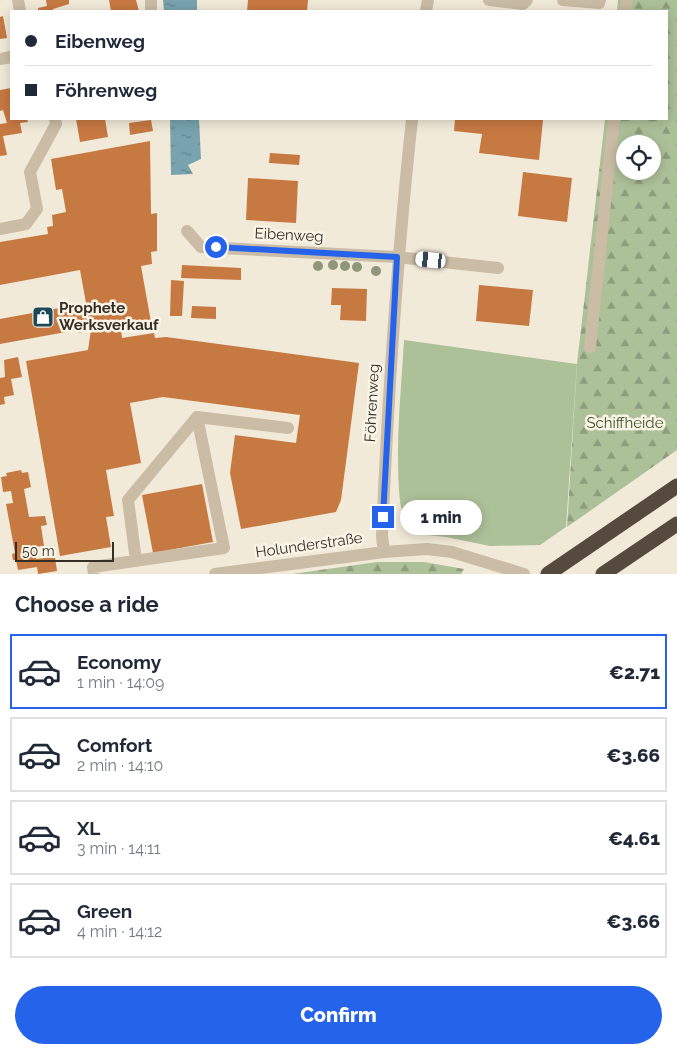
<!DOCTYPE html>
<html lang="en">
<head>
<meta charset="utf-8">
<style>
	:root { --surface:#fff; --page:#f6f6f7; --text:#1f2937; --muted:#747a83; --line:#e0e1e3; --accent:#2563eb }
	body { margin:0; font-family:Raleway,sans-serif; background:var(--page); color:var(--text); height:100vh; display:flex; flex-direction:column; font-size:19px; white-space:nowrap }
	* { box-sizing:border-box; margin:0 }
	p { font-size:16px; color:var(--muted) }
	.icon { flex:none; width:28px; height:28px; fill:none; stroke:currentColor; stroke-width:2; stroke-linecap:round; stroke-linejoin:round }
	.map { position:relative; height:574px; overflow:hidden }
	.panel { display:flex; flex-direction:column; background:var(--surface); flex:1 }
	.panel>* { flex:none }
	.guide { position:absolute; left:10px; top:10px; width:658px; height:110px; border-radius:0px; box-shadow:0 2px 12px #0003; display:grid; align-content:center; height:110px; padding:0 15px; background:var(--surface) }
	.tools { position:absolute; left:616px; top:135px; display:grid; gap:10px }
	.tools a { display:grid; place-items:center; width:45px; height:45px; border-radius:50%; background:var(--surface); box-shadow:0 2px 12px #0003; font-size:25px }
	.scale { position:absolute; left:15px; bottom:12px; width:99px; box-sizing:border-box; padding-left:5px; border:2px solid #352e27; border-top:0; font-size:14px; line-height:18px; white-space:nowrap; color:#352e27; -webkit-text-stroke:4px #f9f4e6; paint-order:stroke }
	.end { position:absolute; width:22px; height:22px; margin:-11px; border:6px solid #2563eb; background:#fff; box-shadow:0 0 0 2px #fff }
	.from { border-radius:50% }
	.bubble { position:absolute; height:35px; border-radius:18px; background:var(--surface); box-shadow:0 2px 12px #0003; font-size:16px; font-weight:800; line-height:35px; text-align:center }
	.car { position:absolute; width:15px; height:30px; margin:-15px -8px; border-radius:6px; box-shadow:0 0 4px 1px #0007; background:linear-gradient(#fff 24%,#345 0 40%,#fff 0 76%,#345 0 86%,#fff 0) }
	.guide b { display:flex; align-items:center; gap:18px; height:48px; font-size:19px }
	.guide b+b { border-top:1px solid var(--line) }
	.guide i { width:12px; height:12px; background:var(--text) }
	ul { padding:0; list-style:none }
	li { display:flex; align-items:center; gap:15px; height:75px; margin:0 10px 8px; padding:0 5px; border:2px solid var(--line); border-radius:0px }
	li div { flex:1 }
	li b { display:block; font-size:19px }
	li em { font-style:normal; font-weight:800 }
	li.selected { border-color:var(--accent) }
	li>.icon { width:45px; height:45px; stroke-width:1.5 }
	h2 { padding:0 15px; font-size:22px; line-height:60px }
	.action { display:flex; gap:10px; margin-top:auto; padding:10px 15px }
	.action a { flex:1; height:58px; border-radius:30px; background:var(--accent); color:#fff; font-size:20px; font-weight:800; line-height:58px; text-align:center }
	.map>svg:first-child { display:block }
</style>
</head>
<body>
<div class="map">
<svg width="677" height="574" viewBox="0 0 677 574">
	<defs>
		<pattern id="forest-firs" width="22" height="20" patternUnits="userSpaceOnUse" patternTransform="scale(1.25)"><rect width="22" height="20" fill="#adc199"/><path d="M5 1l3.5 6h-7zM16 11l3.5 6h-7z" fill="#8e9d7d"/></pattern>
		<pattern id="water-ripples" width="26" height="14" patternUnits="userSpaceOnUse" patternTransform="scale(1.25)"><rect width="26" height="14" fill="#78a3af"/><path d="M2 4q2-2 4 0t4 0M15 11q2-2 4 0t4 0" fill="none" stroke="#63858e"/></pattern>
	</defs>
	<rect width="100%" height="100%" fill="#f2ead9"/>
	<path fill="#adc199" d="M 404,340 L 577,364 L 566,527 L 540,545 L 490,546 L 446,537 L 417,534 L 407,528 C 390,494 402,382 404,340 Z"/>
	<path fill="url(#forest-firs)" fill-rule="evenodd" d="M 618,0 L 677,0 L 677,450 L 567,527 L 577,364 L 605,119 L 666,119 L 666,11 L 617,11 ZM 625,144 L 652,144 L 652,171 L 625,171 Z
		M 377,562 L 424,562 L 464,569 L 461,574 L 292,574 Z"/>
	<path fill="url(#water-ripples)" d="M 163,0 L 197,0 L 197,11 L 164,11 Z
		M 170,119 L 199,119 L 201,159 L 188,165 L 193,174 L 171,175 Z"/>
	<path fill="#c77942" d="M 46,0 L 69,0 L 69,4 L 53,9 L 53,11 L 38,11 L 38,8 L 47,6 Z
		M 109,0 L 136,0 L 139,11 L 111,11 Z
		M 248,0 L 308,0 L 307,11 L 247,11 Z
		M 3,16 L 7,38 L 0,39 L 0,17 Z
		M 11,88 L 11,119 L 27,119 L 28,122 L 20,123 L 22,133 L 3,136 L 7,155 L 0,156 L 0,124 L 7,123 L 3,110 L 0,111 L 0,90 Z
		M 76,119 L 105,119 L 108,137 L 80,142 Z
		M 455,119 L 543,120 L 539,160 L 479,153 L 482,134 L 454,131 Z
		M 151,120 L 153,131 L 130,135 L 129,123 Z
		M 150,141 L 151,214 L 157,213 L 157,251 L 151,252 L 152,264 L 141,266 L 151,322 L 121,328 L 122,338 L 154,333 L 155,338 L 166,337 L 359,363 L 341,500 L 336,512 L 241,529 L 230,473 L 235,435 L 296,443 L 300,415 L 163,397 L 130,403 L 141,463 L 106,470 L 114,516 L 106,517 L 111,547 L 60,556 L 26,361 L 88,350 L 91,330 L 78,333 L 77,330 L 0,344 L 0,319 L 86,303 L 80,270 L 0,285 L 0,242 L 48,234 L 47,227 L 53,226 L 52,215 L 66,212 L 62,189 L 56,190 L 51,159 Z
		M 270,153 L 300,155 L 299,165 L 269,163 Z
		M 523,172 L 572,178 L 567,222 L 518,216 Z
		M 248,178 L 298,181 L 296,223 L 246,220 Z
		M 182,265 L 241,268 L 241,280 L 181,278 Z
		M 171,280 L 184,281 L 182,316 L 170,316 Z
		M 479,285 L 533,290 L 529,326 L 476,321 Z
		M 332,288 L 367,289 L 366,321 L 340,320 L 341,305 L 331,305 Z
		M 192,306 L 216,307 L 216,319 L 191,318 Z
		M 18,357 L 22,377 L 11,379 L 14,395 L 4,397 L 5,404 L 0,405 L 0,378 L 5,377 L 4,360 Z
		M 21,470 L 22,473 L 28,472 L 31,487 L 24,489 L 29,517 L 45,516 L 47,525 L 41,526 L 44,546 L 34,547 L 36,559 L 55,557 L 57,571 L 38,574 L 37,567 L 18,570 L 16,560 L 13,560 L 12,554 L 15,553 L 6,504 L 13,503 L 11,491 L 3,492 L 1,477 L 7,476 L 6,473 Z
		M 202,484 L 213,542 L 153,553 L 142,495 Z"/>
	<g fill="none" stroke-linecap="round" stroke-linejoin="round">
		<path stroke="#cabca5" stroke-width="12" d="M 18,0 L 20,11
			M 151,0 L 151,11
			M 489,0 L 523,4 L 527,0
			M 563,0 L 599,3 L 600,0
			M 426,11 L 428,0
			M 625,11 L 627,0
			M 0,59 L 11,57
			M 0,229 L 26,224 L 37,209 L 30,172 L 56,124 L 55,119
			M 187,231 L 201,247 L 397,257 L 498,268
			M 590,347 L 614,119
			M 384,552 L 382,536 C 388,396 397,258 412,119
			M 136,561 L 128,500 L 197,417 L 288,428
			M 94,574 L 93,567 L 224,548 L 197,417
			M 215,574 L 384,552 L 427,549 L 452,552 L 524,574"/>
		<path stroke="#56493e" stroke-width="15" d="M 548,574 L 677,486
			M 603,574 L 677,524"/>
	</g>
	<g fill="#8e9879">
		<circle cx="333" cy="265" r="5"/>
		<circle cx="318" cy="266" r="5"/>
		<circle cx="345" cy="266" r="5"/>
		<circle cx="357" cy="267" r="5"/>
		<circle cx="376" cy="271" r="5"/>
	</g>
	<g fill="none" stroke-linecap="round" stroke-linejoin="round">
		<path stroke="#2563eb" stroke-width="6" d="M 216,247 L 397,257 L 383,517"/>
	</g>
	<defs>
		<g id="shop-square" transform="scale(1.125)"><rect x="-9" y="-9" width="18" height="18" rx="4" fill="#1c4957" stroke="#f9f4e6"/><path d="M-5-2.5h2.3a2.7 3.5 0 0 1 5.4 0H5L5.5 6h-11ZM-1.5-2.5h3a1.5 2.3 0 0 0-3 0Z" fill="#fff"/></g>
	</defs>
	<g fill-rule="evenodd">
		<use href="#shop-square" x="43" y="317"/>
	</g>
	<g text-anchor="middle" dominant-baseline="central" stroke-width="5" stroke-linejoin="round" paint-order="stroke">
		<g font-size="15" fill="#352e27" stroke="#f9f4e6">
			<text transform="translate(289 235) rotate(3)">Eibenweg</text>
			<text transform="translate(372 403) rotate(-87)">Föhrenweg</text>
			<text transform="translate(309 545) rotate(-8)">Holunderstraße</text>
		</g>
		<g font-size="15" font-weight="bold" fill="#352e27" stroke="#f9f4e6" text-anchor="start">
			<text x="59" y="308">Prophete<tspan x="59" dy="17">Werksverkauf</tspan></text>
		</g>
		<g font-size="15" fill="#3d542a" stroke="#f9f4e6">
			<text x="625" y="423">Schiffheide</text>
		</g>
	</g>
</svg>
<div class="tools">
<a><svg class="icon" aria-label="locate" viewBox="0 0 24 24"><circle cx="12" cy="12" r="6"/><path d="M12 2v4M12 18v4M2 12h4M18 12h4"/></svg></a>
</div>
<div class="scale">50 m</div>
<i class="end from" style="left:216px;top:247px"></i>
<i class="end" style="left:383px;top:517px"></i>
<div class="bubble" style="left:400px;top:500px;width:82px">1 min</div>
<i class="car" style="left:431px;top:260px;rotate:276deg"></i>
<div class="guide">
<b><i class="from"></i>Eibenweg</b>
<b><i></i>Föhrenweg</b>
</div>
</div>
<section class="panel">
<h2>Choose a ride</h2>
<ul>
<li class="selected"><svg class="icon" aria-label="car" viewBox="0 0 24 24"><path d="M5 17H2v-5l4-1 3-4h7l3 4 3 1v5h-3M9 17h6M6 11h13"/><circle cx="7" cy="17" r="2"/><circle cx="17" cy="17" r="2"/></svg><div><b>Economy</b><p>1 min · 14:09</p></div><em>€2.71</em></li>
<li><svg class="icon" aria-label="car" viewBox="0 0 24 24"><path d="M5 17H2v-5l4-1 3-4h7l3 4 3 1v5h-3M9 17h6M6 11h13"/><circle cx="7" cy="17" r="2"/><circle cx="17" cy="17" r="2"/></svg><div><b>Comfort</b><p>2 min · 14:10</p></div><em>€3.66</em></li>
<li><svg class="icon" aria-label="car" viewBox="0 0 24 24"><path d="M5 17H2v-5l4-1 3-4h7l3 4 3 1v5h-3M9 17h6M6 11h13"/><circle cx="7" cy="17" r="2"/><circle cx="17" cy="17" r="2"/></svg><div><b>XL</b><p>3 min · 14:11</p></div><em>€4.61</em></li>
<li><svg class="icon" aria-label="car" viewBox="0 0 24 24"><path d="M5 17H2v-5l4-1 3-4h7l3 4 3 1v5h-3M9 17h6M6 11h13"/><circle cx="7" cy="17" r="2"/><circle cx="17" cy="17" r="2"/></svg><div><b>Green</b><p>4 min · 14:12</p></div><em>€3.66</em></li>
</ul>
<div class="action"><a>Confirm</a></div>
</section>
</body>
</html>
